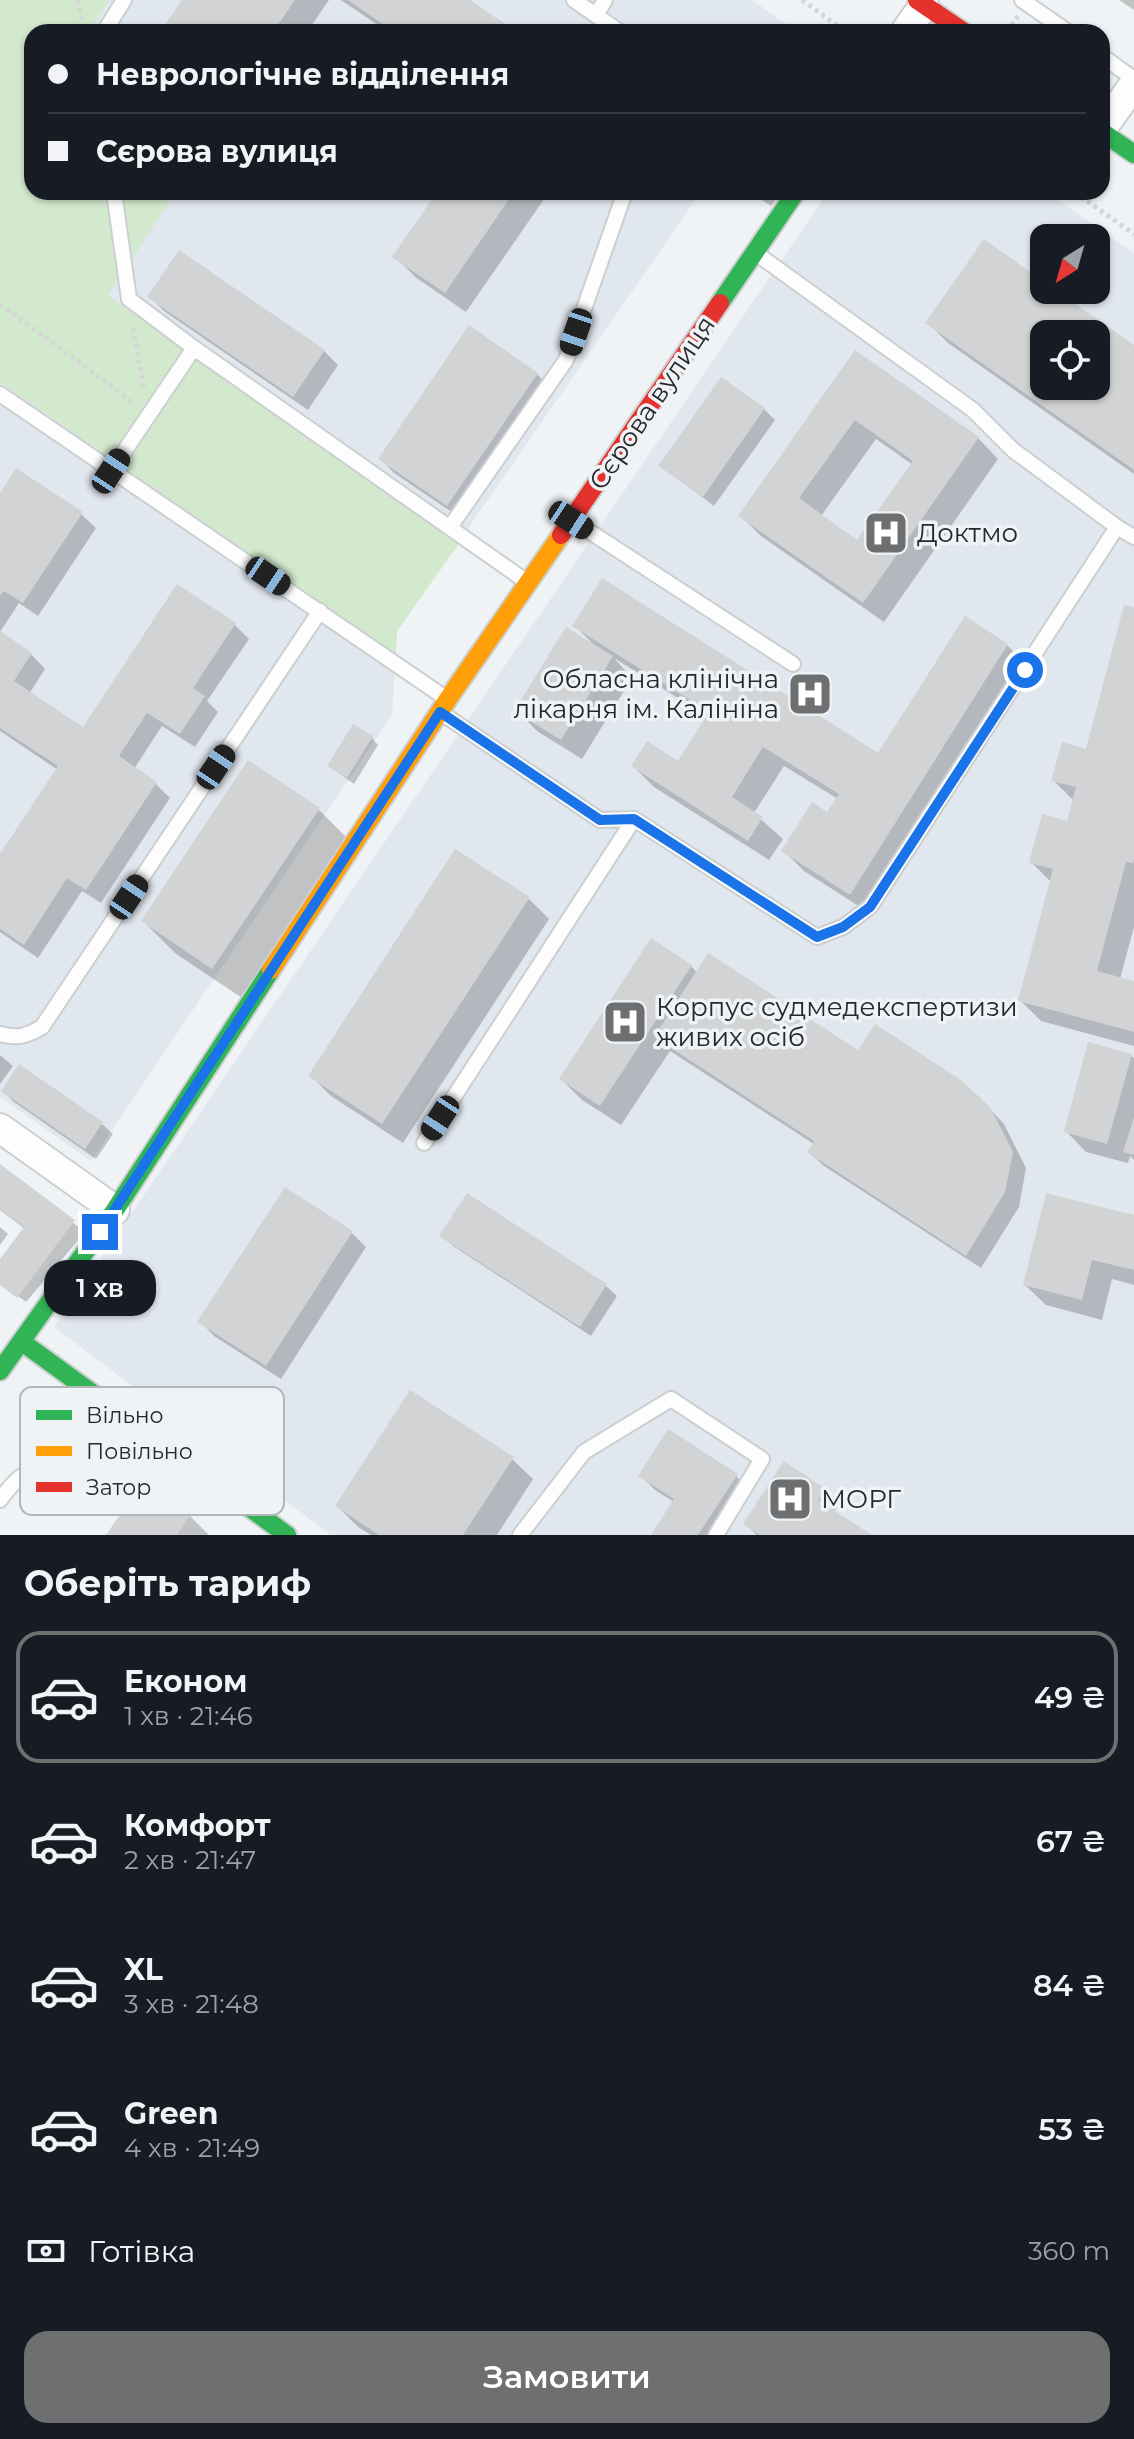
<!DOCTYPE html>
<html lang="uk">
<head>
<meta charset="utf-8">
<style>
	:root { --surface:#171b24; --page:#242831; --text:#f1f3f6; --muted:#9ea1a6; --line:#363941; --accent:#6d6f71 }
	body { margin:0; font-family:Montserrat,sans-serif; background:var(--page); color:var(--text); height:100vh; display:flex; flex-direction:column; font-size:30px; white-space:nowrap }
	* { box-sizing:border-box; margin:0 }
	p { font-size:26px; color:var(--muted) }
	.icon { flex:none; width:44px; height:44px; fill:none; stroke:currentColor; stroke-width:2; stroke-linecap:round; stroke-linejoin:round }
	.map { position:relative; height:1535px; overflow:hidden }
	.panel { display:flex; flex-direction:column; background:var(--surface); flex:1 }
	.panel>* { flex:none }
	.hud { position:absolute; left:24px; top:24px; width:1086px; height:176px; border-radius:24px; box-shadow:0 2px 6px #0004; display:grid; align-content:center; height:176px; padding:0 24px; background:var(--surface) }
	.needle { width:52px; rotate:217deg }
	.fabs { position:absolute; left:1030px; top:224px; display:grid; gap:16px }
	.fabs a { display:grid; place-items:center; width:80px; height:80px; border-radius:16px; background:var(--surface); box-shadow:0 2px 6px #0004; font-size:40px }
	.end { position:absolute; width:36px; height:36px; margin:-18px; border:10px solid #1a73e8; background:#fff; box-shadow:0 0 0 4px #fff }
	.from { border-radius:50% }
	.bubble { position:absolute; height:56px; border-radius:24px; background:var(--surface); box-shadow:0 2px 6px #0004; font-size:26px; font-weight:600; line-height:56px; text-align:center }
	.car { position:absolute; width:24px; height:48px; margin:-24px -12px; border-radius:10px; box-shadow:0 0 6px 2px #0007; background:linear-gradient(#222 24%,#8ab4d8 0 40%,#222 0 76%,#8ab4d8 0 86%,#222 0) }
	.hud b { display:flex; align-items:center; gap:28px; height:76px; font-size:30px }
	.hud b+b { border-top:2px solid var(--line) }
	.hud i { width:20px; height:20px; background:var(--text) }
	ul { padding:0; list-style:none }
	li { display:flex; align-items:center; gap:24px; height:132px; margin:0 16px 12px; padding:0 8px; border:4px solid transparent; border-radius:24px }
	li div { flex:1 }
	li b { display:block; font-size:30px }
	li em { font-style:normal; font-weight:600 }
	li.selected { border-color:var(--accent) }
	li>.icon { width:72px; height:72px; stroke-width:1.5 }
	h2 { padding:0 24px; font-size:36px; line-height:96px }
	.pay { display:flex; align-items:center; gap:20px; height:88px; padding:0 24px; font-size:30px }
	.pay p { margin-inline-start:auto }
	.action { display:flex; gap:16px; margin-top:auto; padding:16px 24px }
	.action a { flex:1; height:92px; border-radius:24px; background:var(--accent); color:#fff; font-size:32px; font-weight:600; line-height:92px; text-align:center }
	.map>svg:first-child { display:block }
</style>
</head>
<body>
<div class="map">
<svg width="1134" height="1535" viewBox="0 0 1134 1535">
	<rect width="100%" height="100%" fill="#f0f3f5"/>
	<path fill="#e1e7ee" fill-rule="evenodd" d="M 0,0 L 752,0 L 798,32 L 32,32 L 32,192 L 701,192 L 397,631 L 392,715 L 91,1161 L 0,1097 Z
		M 828,192 L 1047,192 L 1134,253 L 1134,1535 L 331,1535 L 54,1327 ZM 1044,238 L 1096,238 L 1096,290 L 1044,290 ZM 1044,334 L 1096,334 L 1096,386 L 1044,386 Z"/>
	<path fill="#d3e9cd" d="M 0,0 L 110,0 L 89,30 L 91,32 L 32,32 L 32,192 L 176,192 L 108,295 L 458,545 L 397,631 L 396,654 L 0,382 Z"/>
	<path fill="#0003" fill-rule="evenodd" d="M 184,0 L 329,0 L 307,32 L 162,32 Z
		M 341,0 L 467,0 L 514,32 L 388,32 Z
		M 1119,0 L 1134,0 L 1134,10 Z
		M 439,192 L 549,192 L 466,312 L 415,277 L 395,256 Z
		M 750,192 L 781,192 L 771,206 Z
		M 1044,284 L 1044,290 L 1052,290 L 1134,347 L 1134,474 L 948,343 L 928,323 ZM 1044,334 L 1096,334 L 1096,386 L 1044,386 Z
		M 150,297 L 324,351 L 338,365 L 308,410 L 164,311 Z
		M 855,353 L 978,438 L 998,459 L 884,622 L 761,536 L 741,516 ZM 876,439 L 913,465 L 858,543 L 821,516 Z
		M 537,374 L 551,389 L 462,519 L 394,473 L 380,458 Z
		M 764,409 L 775,420 L 714,506 L 661,466 Z
		M 0,496 L 81,514 L 96,528 L 38,616 L 19,603 L 0,632 Z
		M 1134,610 L 1134,927 L 1120,979 L 1134,983 L 1134,1046 L 1041,1021 L 1020,1000 L 1051,882 L 1031,862 L 1068,823 L 1074,801 L 1053,780 L 1088,751 Z
		M 965,619 L 1007,645 L 1028,666 L 871,914 L 804,871 L 784,851 L 828,814 L 838,799 L 784,766 L 754,813 L 783,839 L 769,860 L 654,787 L 633,766 L 679,764 L 708,717 L 614,658 L 632,678 L 582,759 L 537,731 L 517,711 L 595,646 L 574,625 L 879,756 Z
		M 234,624 L 249,639 L 207,701 L 218,712 L 195,747 L 162,726 L 134,769 L 156,784 L 170,798 L 101,903 L 82,891 L 38,958 L 0,932 L 0,858 L 58,770 L 0,731 L 0,634 L 31,654 L 45,669 L 29,694 L 84,730 Z
		M 372,738 L 378,745 L 354,784 L 329,766 Z
		M 249,763 L 319,810 L 351,842 L 245,1000 L 175,953 L 143,921 Z
		M 529,899 L 549,919 L 403,1143 L 331,1096 L 311,1076 Z
		M 691,966 L 697,973 L 858,1052 L 989,1108 L 1004,1124 L 1026,1168 L 1019,1207 L 981,1268 L 824,1166 L 809,1152 L 814,1144 L 670,1051 L 621,1125 L 582,1100 L 561,1079 Z
		M 0,1055 L 13,1066 L 0,1084 Z
		M 1131,1056 L 1134,1058 L 1134,1160 L 1130,1156 L 1128,1163 L 1086,1152 L 1066,1131 Z
		M 20,1067 L 102,1124 L 113,1134 L 96,1159 L 14,1102 L 3,1091 Z
		M 0,1167 L 85,1232 L 26,1302 L 0,1283 L 0,1262 L 25,1229 L 0,1210 Z
		M 285,1190 L 352,1233 L 366,1247 L 281,1379 L 214,1336 L 200,1321 Z
		M 1134,1217 L 1134,1285 L 1112,1279 L 1102,1320 L 1046,1305 L 1025,1285 Z
		M 0,1227 L 8,1234 L 0,1245 Z
		M 442,1235 L 606,1286 L 617,1296 L 591,1336 L 453,1246 Z
		M 512,1459 L 533,1479 L 497,1535 L 371,1535 L 358,1527 L 337,1506 Z
		M 640,1475 L 736,1476 L 751,1490 L 722,1535 L 653,1535 L 674,1502 L 655,1490 Z
		M 825,1490 L 839,1505 L 834,1512 L 869,1535 L 757,1535 L 746,1524 Z
		M 190,1516 L 209,1535 L 108,1535 Z"/>
	<path fill="#d1d3d4" fill-rule="evenodd" d="M 182,0 L 295,0 L 273,32 L 160,32 Z
		M 348,0 L 470,0 L 517,32 L 394,32 Z
		M 437,192 L 514,192 L 445,293 L 392,257 Z
		M 984,239 L 1044,282 L 1044,290 L 1056,290 L 1134,345 L 1134,470 L 925,323 ZM 1044,334 L 1096,334 L 1096,386 L 1044,386 Z
		M 179,250 L 325,350 L 293,397 L 147,297 Z
		M 469,325 L 538,373 L 447,506 L 378,459 Z
		M 855,350 L 979,437 L 863,603 L 738,516 ZM 855,420 L 913,461 L 857,540 L 799,498 Z
		M 721,377 L 765,408 L 703,497 L 658,466 Z
		M 16,468 L 83,512 L 23,603 L 4,591 L 0,596 L 0,493 Z
		M 602,578 L 878,753 L 965,616 L 1008,644 L 850,895 L 781,851 L 812,802 L 827,812 L 839,794 L 763,747 L 732,797 L 763,817 L 748,841 L 631,766 L 647,741 L 678,761 L 709,712 L 572,626 Z
		M 177,584 L 236,623 L 193,688 L 205,696 L 180,734 L 147,713 L 119,756 L 157,782 L 86,890 L 67,878 L 24,945 L 0,929 L 0,854 L 58,766 L 0,728 L 0,631 L 32,653 L 14,681 L 83,727 Z
		M 1124,605 L 1134,607 L 1134,859 L 1133,863 L 1126,862 L 1097,971 L 1134,981 L 1134,1032 L 1018,1001 L 1053,869 L 1029,863 L 1042,814 L 1067,821 L 1076,787 L 1051,781 L 1062,742 L 1086,749 Z
		M 566,627 L 613,656 L 561,740 L 514,711 Z
		M 353,724 L 373,736 L 347,778 L 327,766 Z
		M 248,760 L 320,808 L 212,969 L 141,921 Z
		M 455,849 L 530,897 L 382,1124 L 308,1076 Z
		M 651,938 L 692,965 L 600,1106 L 559,1079 Z
		M 708,953 L 858,1050 L 875,1024 L 961,1080 L 990,1107 L 1013,1152 L 1005,1192 L 966,1256 L 807,1152 L 814,1141 L 654,1037 Z
		M 1088,1042 L 1132,1054 L 1107,1144 L 1064,1132 Z
		M 19,1064 L 103,1122 L 85,1149 L 1,1091 Z
		M 1134,1117 L 1134,1155 L 1123,1152 Z
		M 0,1164 L 75,1220 L 17,1298 L 0,1285 L 0,1259 L 24,1227 L 0,1209 Z
		M 285,1187 L 353,1231 L 266,1366 L 197,1322 Z
		M 467,1193 L 607,1284 L 580,1327 L 439,1236 Z
		M 1046,1193 L 1134,1215 L 1134,1270 L 1092,1260 L 1082,1300 L 1023,1285 Z
		M 410,1390 L 514,1457 L 463,1535 L 379,1535 L 335,1506 Z
		M 668,1429 L 738,1474 L 698,1535 L 651,1535 L 674,1499 L 638,1476 Z
		M 784,1461 L 826,1489 L 818,1500 L 872,1535 L 760,1535 L 743,1524 Z
		M 143,1481 L 191,1514 L 177,1535 L 106,1535 Z"/>
	<g fill="none" stroke-linecap="round" stroke-linejoin="round">
		<g stroke="#cccfd0" stroke-width="18">
			<path id="lane" d="M 574,0 L 620,32
				M 1022,0 L 1068,32
				M 596,15 L 605,0
				M 104,32 L 124,0
				M 1102,56 L 1134,79
				M 114,192 L 129,299 L 194,348
				M 0,394 L 444,697
				M 111,471 L 194,348 L 527,582
				M 572,520 L 793,664
				M 450,527 L 566,360 L 625,192
				M 1117,527 L 1134,537
				M 440,712 L 600,820 L 634,819 L 817,937 L 843,927 L 870,907 L 1117,527 L 1013,450 L 973,410 L 757,254
				M 0,1034 C 17,1039 27,1036 42,1027 L 320,611
				M 424,1143 L 634,819
				M 0,1500 C 22,1470 31,1465 67,1475 L 111,1412
				M 520,1535 L 584,1452 L 671,1399 L 762,1459 L 716,1535"/>
		</g>
		<g stroke="#cccfd0" stroke-width="32">
			<path id="street" d="M 905,32 L 924,5
				M 1102,129 L 1134,84
				M 0,1128 L 115,1210"/>
		</g>
		<g stroke="#cccfd0" stroke-width="22">
			<path id="fast" d="M 1102,132 L 1134,154
				M 720,303 L 796,192
				M 22,1342 L 287,1535
				M 0,1371 L 115,1210 L 271,970"/>
		</g>
		<g stroke="#cccfd0" stroke-width="22">
			<path id="slow" d="M 271,970 L 448,699 L 561,535"/>
		</g>
		<g stroke="#cccfd0" stroke-width="22">
			<path id="jam" d="M 917,0 L 964,32
				M 561,535 L 720,303"/>
		</g>
		<path stroke="#d6d6d6" stroke-width="5" stroke-dasharray="4 4" stroke-linecap="butt" d="M 78,0 L 84,31
			M 802,0 L 846,32
			M 1007,32 L 1018,16
			M 1074,192 L 1134,234
			M 0,304 L 134,403
			M 133,328 L 144,389"/>
		<use href="#lane" stroke="#fdfdfe" stroke-width="14"/>
		<use href="#street" stroke="#fdfdfe" stroke-width="28"/>
		<use href="#fast" stroke="#30b455" stroke-width="18"/>
		<use href="#slow" stroke="#ff9f0a" stroke-width="18"/>
		<use href="#jam" stroke="#e5322d" stroke-width="18"/>
	</g>
	<g fill="none" stroke-linecap="round" stroke-linejoin="round">
		<path stroke="#1a73e8" stroke-width="10" d="M 100,1232 L 440,712 L 600,820 L 634,819 L 817,937 L 843,927 L 870,907 L 1025,670"/>
	</g>
	<defs>
		<g id="hospital-square" transform="scale(2.3)"><rect x="-9" y="-9" width="18" height="18" rx="4" fill="#6d6f71" stroke="#eff3f6"/><path d="M-5-5h3v3.5h4V-5h3V5h-3V1.5h-4V5h-3Z" fill="#fff"/></g>
	</defs>
	<g fill-rule="evenodd">
		<use href="#hospital-square" x="886" y="533"/>
		<use href="#hospital-square" x="810" y="694"/>
		<use href="#hospital-square" x="625" y="1022"/>
		<use href="#hospital-square" x="790" y="1499"/>
	</g>
	<g text-anchor="middle" dominant-baseline="central" stroke-width="7" stroke-linejoin="round" paint-order="stroke">
		<g font-size="26" fill="#27282a" stroke="#eff3f6">
			<text transform="translate(652 403) rotate(-56)">Сєрова вулиця</text>
		</g>
		<g font-size="26" fill="#27282a" stroke="#eff3f6" text-anchor="start">
			<text x="917" y="533">Доктмо</text>
			<text x="779" y="679" text-anchor="end">Обласна клінічна<tspan x="779" dy="30">лікарня ім. Калініна</tspan></text>
			<text x="656" y="1007">Корпус судмедекспертизи<tspan x="656" dy="30">живих осіб</tspan></text>
			<text x="821" y="1499">МОРГ</text>
		</g>
	</g>
	<rect x="20" y="1387" width="264" height="128" rx="12" fill="#eff3f6" stroke="#b3b6b9" stroke-width="2"/>
	<rect x="36" y="1410" width="36" height="10" fill="#30b455"/>
	<rect x="36" y="1446" width="36" height="10" fill="#ff9f0a"/>
	<rect x="36" y="1482" width="36" height="10" fill="#e5322d"/>
	<g font-size="22" fill="#27282a">
		<text x="86" y="1423">Вільно</text>
		<text x="86" y="1459">Повільно</text>
		<text x="86" y="1495">Затор</text>
	</g>
</svg>
<div class="fabs">
<a><svg class="needle" viewBox="-14 -14 28 28"><path d="M0-13l5 13h-10z" fill="#e53935"/><path d="M0 13l5-13h-10z" fill="#9ea1a6"/></svg></a>
<a><svg class="icon" aria-label="locate" viewBox="0 0 24 24"><circle cx="12" cy="12" r="6"/><path d="M12 2v4M12 18v4M2 12h4M18 12h4"/></svg></a>
</div>
<i class="end from" style="left:1025px;top:670px"></i>
<i class="end" style="left:100px;top:1232px"></i>
<div class="bubble" style="left:44px;top:1260px;width:112px">1 хв</div>
<i class="car" style="left:576px;top:332px;rotate:199deg"></i>
<i class="car" style="left:111px;top:471px;rotate:33deg"></i>
<i class="car" style="left:571px;top:520px;rotate:123deg"></i>
<i class="car" style="left:268px;top:576px;rotate:124deg"></i>
<i class="car" style="left:216px;top:767px;rotate:34deg"></i>
<i class="car" style="left:129px;top:897px;rotate:34deg"></i>
<i class="car" style="left:440px;top:1118px;rotate:213deg"></i>
<div class="hud">
<b><i class="from"></i>Неврологічне відділення</b>
<b><i></i>Сєрова вулиця</b>
</div>
</div>
<section class="panel">
<h2>Оберіть тариф</h2>
<ul>
<li class="selected"><svg class="icon" aria-label="car" viewBox="0 0 24 24"><path d="M5 17H2v-5l4-1 3-4h7l3 4 3 1v5h-3M9 17h6M6 11h13"/><circle cx="7" cy="17" r="2"/><circle cx="17" cy="17" r="2"/></svg><div><b>Економ</b><p>1 хв · 21:46</p></div><em>49 ₴</em></li>
<li><svg class="icon" aria-label="car" viewBox="0 0 24 24"><path d="M5 17H2v-5l4-1 3-4h7l3 4 3 1v5h-3M9 17h6M6 11h13"/><circle cx="7" cy="17" r="2"/><circle cx="17" cy="17" r="2"/></svg><div><b>Комфорт</b><p>2 хв · 21:47</p></div><em>67 ₴</em></li>
<li><svg class="icon" aria-label="car" viewBox="0 0 24 24"><path d="M5 17H2v-5l4-1 3-4h7l3 4 3 1v5h-3M9 17h6M6 11h13"/><circle cx="7" cy="17" r="2"/><circle cx="17" cy="17" r="2"/></svg><div><b>XL</b><p>3 хв · 21:48</p></div><em>84 ₴</em></li>
<li><svg class="icon" aria-label="car" viewBox="0 0 24 24"><path d="M5 17H2v-5l4-1 3-4h7l3 4 3 1v5h-3M9 17h6M6 11h13"/><circle cx="7" cy="17" r="2"/><circle cx="17" cy="17" r="2"/></svg><div><b>Green</b><p>4 хв · 21:49</p></div><em>53 ₴</em></li>
</ul>
<div class="pay"><svg class="icon" aria-label="cash" viewBox="0 0 24 24"><path d="M3 7h18v10H3z"/><circle cx="12" cy="12" r="2"/></svg>Готівка<p>360 m</p></div>
<div class="action"><a>Замовити</a></div>
</section>
</body>
</html>
